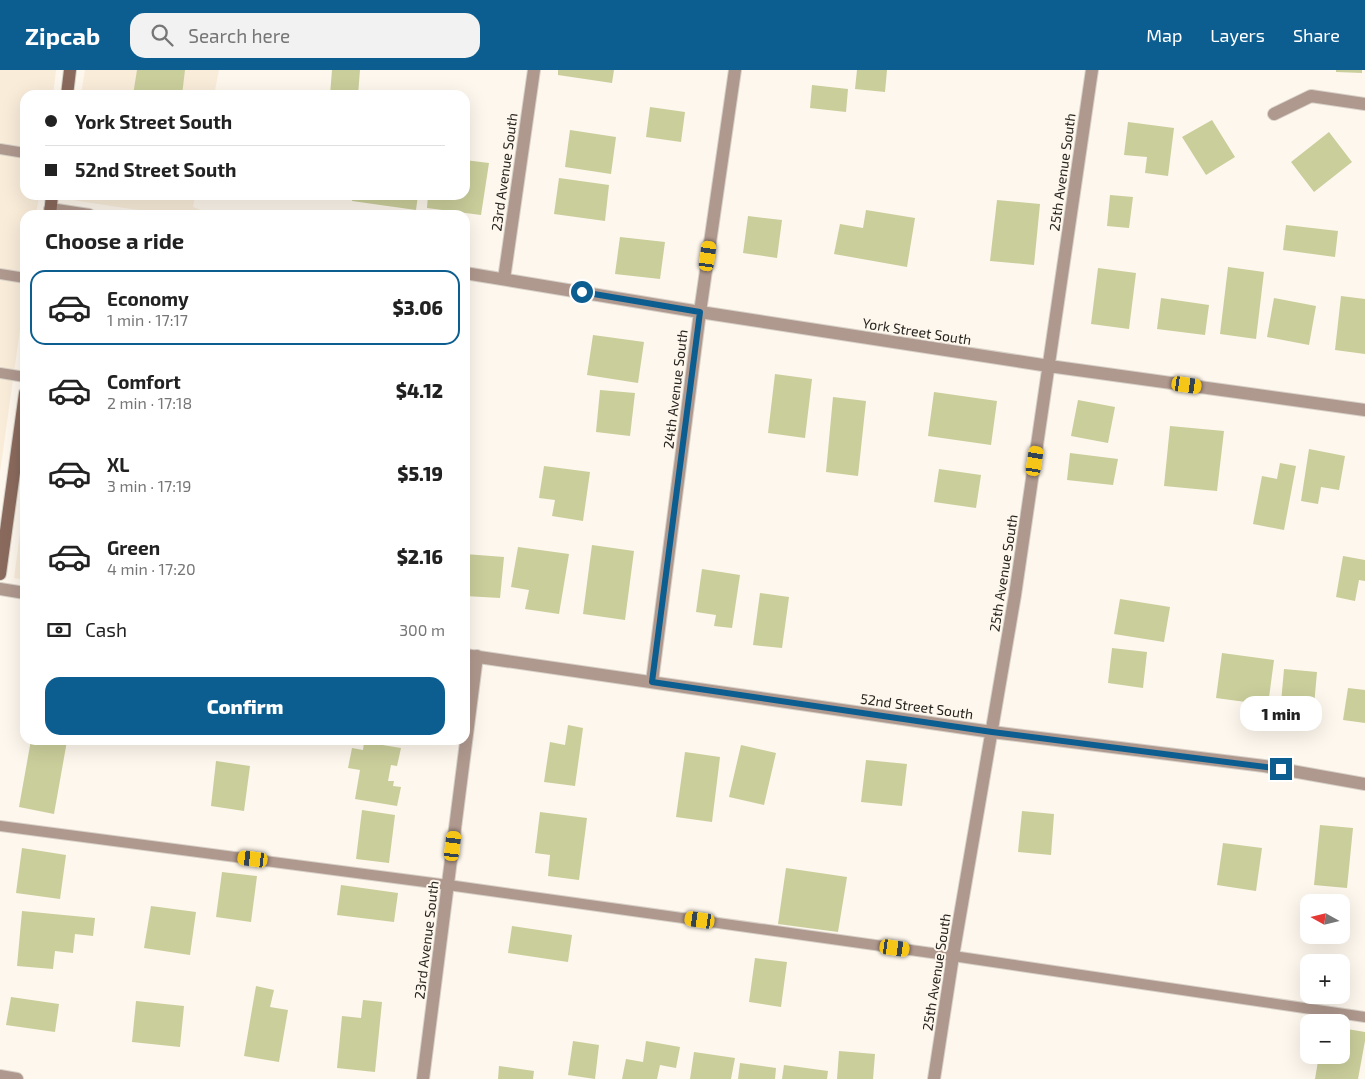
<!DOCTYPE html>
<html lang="en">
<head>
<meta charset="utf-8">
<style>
	:root { --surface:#fff; --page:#f2f2f2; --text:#222; --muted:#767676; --line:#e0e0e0; --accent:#0d5e90 }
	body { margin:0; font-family:"Exo 2",sans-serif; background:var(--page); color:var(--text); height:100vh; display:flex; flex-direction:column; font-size:19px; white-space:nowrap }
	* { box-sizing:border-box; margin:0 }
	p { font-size:16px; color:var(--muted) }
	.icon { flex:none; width:28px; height:28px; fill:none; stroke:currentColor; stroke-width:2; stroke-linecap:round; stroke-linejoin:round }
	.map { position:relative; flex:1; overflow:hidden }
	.sheet { position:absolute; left:20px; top:140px; width:450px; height:535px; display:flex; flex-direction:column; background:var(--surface); border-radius:15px; box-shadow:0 5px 20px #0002 }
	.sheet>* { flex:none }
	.hud { position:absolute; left:20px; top:20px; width:450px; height:110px; border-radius:15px; box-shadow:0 5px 20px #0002; display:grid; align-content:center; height:110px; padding:0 25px; background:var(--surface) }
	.needle { width:32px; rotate:278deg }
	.fabs { position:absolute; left:1300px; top:824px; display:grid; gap:10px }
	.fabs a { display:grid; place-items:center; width:50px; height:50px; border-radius:10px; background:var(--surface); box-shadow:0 5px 20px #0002; font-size:25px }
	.end { position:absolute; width:22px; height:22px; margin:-11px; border:6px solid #0d5e90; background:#fff; box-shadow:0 0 0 2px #fff }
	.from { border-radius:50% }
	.bubble { position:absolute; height:35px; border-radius:15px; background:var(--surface); box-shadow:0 5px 20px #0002; font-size:16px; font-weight:800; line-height:35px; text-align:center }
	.car { position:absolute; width:15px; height:30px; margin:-15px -8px; border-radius:6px; box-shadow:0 0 4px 1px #0007; background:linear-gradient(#f5c518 24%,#345 0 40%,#f5c518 0 76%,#345 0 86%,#f5c518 0) }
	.hud b { display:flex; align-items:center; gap:18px; height:48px; font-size:19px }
	.hud b+b { border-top:1px solid var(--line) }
	.hud i { width:12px; height:12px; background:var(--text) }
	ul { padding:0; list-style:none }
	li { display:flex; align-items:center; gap:15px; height:75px; margin:0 10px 8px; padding:0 15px; border:2px solid transparent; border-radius:15px }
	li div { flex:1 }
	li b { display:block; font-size:19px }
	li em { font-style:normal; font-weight:800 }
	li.on { border-color:var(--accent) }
	li>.icon { width:45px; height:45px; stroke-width:1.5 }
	h2 { padding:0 25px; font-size:22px; line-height:60px }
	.pay { display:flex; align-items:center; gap:12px; height:55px; padding:0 25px; font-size:19px }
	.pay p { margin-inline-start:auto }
	.action { display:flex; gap:10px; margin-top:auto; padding:10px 25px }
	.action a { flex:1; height:58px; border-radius:15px; background:var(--accent); color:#fff; font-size:20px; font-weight:800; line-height:58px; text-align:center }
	header { display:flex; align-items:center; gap:30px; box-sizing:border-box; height:70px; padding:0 25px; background:var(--accent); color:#fff }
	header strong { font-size:24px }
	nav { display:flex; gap:28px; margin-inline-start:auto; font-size:18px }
	.search { width:350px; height:45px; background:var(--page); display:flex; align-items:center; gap:12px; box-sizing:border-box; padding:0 18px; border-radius:15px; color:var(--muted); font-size:19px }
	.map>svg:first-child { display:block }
</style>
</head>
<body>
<header>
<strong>Zipcab</strong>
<div class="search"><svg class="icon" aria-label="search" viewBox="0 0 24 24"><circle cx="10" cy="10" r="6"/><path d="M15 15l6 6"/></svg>Search here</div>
<nav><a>Map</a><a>Layers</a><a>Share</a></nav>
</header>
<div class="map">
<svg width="1365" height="1009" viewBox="0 0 1365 1009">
	<rect width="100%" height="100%" fill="#fef7ed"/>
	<path fill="#f9ecd9" d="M 0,0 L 56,0 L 53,25 L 25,25 L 25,125 L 39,125 L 36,145 L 25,145 L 25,224 L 0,402 Z
		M 85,0 L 219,0 L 214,25 L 81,25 Z
		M 67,125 L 195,125 L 193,137 L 214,145 L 171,145 L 66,129 Z
		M 25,427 L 25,510 L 14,508 Z"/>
	<path fill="#cace9b" d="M 137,0 L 185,0 L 182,25 L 133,25 Z
		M 332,0 L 360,0 L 358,25 L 330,25 Z
		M 558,0 L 614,0 L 612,13 L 558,5 Z
		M 857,0 L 887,0 L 885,22 L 855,19 Z
		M 1336,0 L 1362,0 L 1362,3 L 1336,2 Z
		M 812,15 L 848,19 L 846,42 L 810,38 Z
		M 650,37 L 685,42 L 681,72 L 646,67 Z
		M 1212,50 L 1235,87 L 1206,105 L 1182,67 Z
		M 1128,52 L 1174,58 L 1168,106 L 1145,103 L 1147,87 L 1124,85 Z
		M 570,60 L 616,67 L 611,104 L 565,97 Z
		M 1329,62 L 1352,92 L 1314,122 L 1291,92 Z
		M 465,90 L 489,93 L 481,145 L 427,138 L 428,125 L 465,125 Z
		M 559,108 L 609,115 L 605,151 L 554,144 Z
		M 353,125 L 418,125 L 416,140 L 352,131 Z
		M 1110,125 L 1133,127 L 1129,158 L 1107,156 Z
		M 997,130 L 1040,134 L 1034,195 L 990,191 Z
		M 866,140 L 915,148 L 907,197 L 834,184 L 840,154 L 863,158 Z
		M 748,146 L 782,150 L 777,188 L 743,183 Z
		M 1286,155 L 1338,161 L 1335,187 L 1283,180 Z
		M 620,167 L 665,172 L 660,209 L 615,204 Z
		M 1228,197 L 1264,202 L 1256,269 L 1220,264 Z
		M 1098,198 L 1136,203 L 1129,259 L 1091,254 Z
		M 1341,226 L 1365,229 L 1365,284 L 1335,280 Z
		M 1161,228 L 1209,235 L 1205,265 L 1157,259 Z
		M 1274,228 L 1316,236 L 1309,275 L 1267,267 Z
		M 593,265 L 644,272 L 638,313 L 587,305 Z
		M 775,304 L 812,309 L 805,368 L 768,363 Z
		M 600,320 L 635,323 L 630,366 L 596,362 Z
		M 934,322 L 997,331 L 991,375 L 928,366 Z
		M 833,327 L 866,331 L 858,406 L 826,402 Z
		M 1078,330 L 1115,337 L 1108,373 L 1071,366 Z
		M 1170,356 L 1224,361 L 1217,421 L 1164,416 Z
		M 1309,379 L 1345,386 L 1339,420 L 1321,417 L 1318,434 L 1301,431 Z
		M 1070,383 L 1118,389 L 1113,415 L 1067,410 Z
		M 1280,393 L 1296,396 L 1284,460 L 1253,454 L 1262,406 L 1277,409 Z
		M 544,396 L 590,402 L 583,451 L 552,446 L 555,430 L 539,428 Z
		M 939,399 L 981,405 L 976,438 L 934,432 Z
		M 592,475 L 634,481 L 625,550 L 583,544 Z
		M 518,477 L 569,484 L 559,544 L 525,539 L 529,520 L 511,517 Z
		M 465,484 L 504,487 L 500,528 L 465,526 Z
		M 1343,486 L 1365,490 L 1365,511 L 1359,510 L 1355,531 L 1336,527 Z
		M 702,499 L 740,505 L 732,558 L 714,556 L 716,545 L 696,542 Z
		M 760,523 L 789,527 L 782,578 L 753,575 Z
		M 1120,529 L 1170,537 L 1164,572 L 1114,564 Z
		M 1112,578 L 1147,582 L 1143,618 L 1108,613 Z
		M 1222,583 L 1274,590 L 1268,635 L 1216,628 Z
		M 1284,599 L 1317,602 L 1312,658 L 1279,655 Z
		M 1348,618 L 1365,620 L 1365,653 L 1343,650 Z
		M 568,655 L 583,658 L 575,716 L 544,712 L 550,672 L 565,675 Z
		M 31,670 L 67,671 L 54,744 L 19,737 Z
		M 364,672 L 401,678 L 397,696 L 391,695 L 388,711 L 394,711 L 393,716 L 401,717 L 397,736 L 355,729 L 360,700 L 348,698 L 352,678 L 363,680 Z
		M 741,675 L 776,683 L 764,735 L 729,727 Z
		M 685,682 L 720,687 L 712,752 L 676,747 Z
		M 866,690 L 907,694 L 902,736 L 861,732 Z
		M 216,691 L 250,696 L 244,741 L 211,736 Z
		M 362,740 L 395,745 L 389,793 L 356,789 Z
		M 1022,741 L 1054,744 L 1051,785 L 1018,782 Z
		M 540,742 L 587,748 L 579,810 L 548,806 L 550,785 L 535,783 Z
		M 1320,755 L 1353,758 L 1347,818 L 1314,815 Z
		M 1223,773 L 1262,778 L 1256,821 L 1217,815 Z
		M 22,778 L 66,785 L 60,829 L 16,823 Z
		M 786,798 L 847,807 L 838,862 L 778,854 Z
		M 222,802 L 257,806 L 251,852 L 216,847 Z
		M 341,815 L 398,823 L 394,852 L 337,845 Z
		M 151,836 L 196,842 L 190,885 L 144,878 Z
		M 22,841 L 95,848 L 93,866 L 75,864 L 73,883 L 55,881 L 53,899 L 17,896 Z
		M 512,856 L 572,865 L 568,892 L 508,883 Z
		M 755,888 L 787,892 L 781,937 L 749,932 Z
		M 256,916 L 274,920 L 270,937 L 288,940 L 279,992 L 244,986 Z
		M 11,927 L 59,934 L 55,962 L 6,955 Z
		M 363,930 L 382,932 L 375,1002 L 337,998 L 342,946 L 361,948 Z
		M 136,931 L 184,936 L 180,977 L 132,972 Z
		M 1341,958 L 1365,962 L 1365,971 L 1358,1009 L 1315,1009 L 1319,985 L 1341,985 Z
		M 573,971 L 599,975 L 595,1009 L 568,1005 Z
		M 646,971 L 680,977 L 676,998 L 660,995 L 657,1009 L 622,1009 L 626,989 L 643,992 Z
		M 839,981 L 875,984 L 873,1009 L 837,1009 Z
		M 694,982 L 735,988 L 731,1009 L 690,1009 Z
		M 740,993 L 776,998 L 775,1009 L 738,1009 Z
		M 784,995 L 828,1001 L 827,1009 L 782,1009 Z
		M 499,996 L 534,1001 L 533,1009 L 498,1009 Z"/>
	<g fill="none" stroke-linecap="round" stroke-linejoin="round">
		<g stroke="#d7d1c8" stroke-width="12">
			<path id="service" d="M 0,79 L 25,83
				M 0,204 L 25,208
				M 0,303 L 25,307
				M 0,756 L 448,815 L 953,886 L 1365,947"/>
		</g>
		<g stroke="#d7d1c8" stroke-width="14">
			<path id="minor" d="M 1274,44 L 1311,26 L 1365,34
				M 50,139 L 89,145
				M 465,203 L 700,242 L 1049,296 L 1365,340
				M 504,209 L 534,0
				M 0,519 L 25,523
				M 465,585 L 992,662 L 1264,696 L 1365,714
				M 652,612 L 700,242 L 735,0
				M 0,1006 L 17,1009
				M 423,1009 L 477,586
				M 934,1009 L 953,886 L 1015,525 L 1092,0"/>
		</g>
		<g stroke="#d7d1c8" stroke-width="14">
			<path id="secondary" d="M 67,25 L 70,0
				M 50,145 L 52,125
				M 0,504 L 25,323"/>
		</g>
		<use href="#service" stroke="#af988e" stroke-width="10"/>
		<use href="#minor" stroke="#af988e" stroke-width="12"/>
		<use href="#secondary" stroke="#8a6a5c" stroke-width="12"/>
	</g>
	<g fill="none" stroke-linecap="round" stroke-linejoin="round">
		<path stroke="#0d5e90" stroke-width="6" d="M 582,222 L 700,242 L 652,612 L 992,662 L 1281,699"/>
	</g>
	<g text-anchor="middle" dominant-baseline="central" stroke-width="4" stroke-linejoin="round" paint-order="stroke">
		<g font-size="14" fill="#282520" stroke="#fef7ed">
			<text transform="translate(504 102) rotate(-82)">23rd Avenue South</text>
			<text transform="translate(1062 102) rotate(-82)">25th Avenue South</text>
			<text transform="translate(917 261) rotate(9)">York Street South</text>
			<text transform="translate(675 319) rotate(-83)">24th Avenue South</text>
			<text transform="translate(1003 503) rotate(-81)">25th Avenue South</text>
			<text transform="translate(917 636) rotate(8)">52nd Street South</text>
			<text transform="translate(426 870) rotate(-83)">23rd Avenue South</text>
			<text transform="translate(936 902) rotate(-81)">25th Avenue South</text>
		</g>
	</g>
</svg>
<div class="fabs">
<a><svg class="needle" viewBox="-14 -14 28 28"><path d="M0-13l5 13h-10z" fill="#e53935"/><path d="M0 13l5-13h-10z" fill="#767676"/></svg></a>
<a>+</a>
<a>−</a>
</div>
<i class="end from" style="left:582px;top:222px"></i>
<i class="end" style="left:1281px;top:699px"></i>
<div class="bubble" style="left:1240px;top:626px;width:82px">1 min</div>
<i class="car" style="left:708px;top:186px;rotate:8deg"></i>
<i class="car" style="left:1187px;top:315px;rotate:98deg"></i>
<i class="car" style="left:1035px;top:391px;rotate:9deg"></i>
<i class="car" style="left:453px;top:776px;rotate:7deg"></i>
<i class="car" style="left:253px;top:789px;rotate:277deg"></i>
<i class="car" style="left:700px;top:850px;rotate:278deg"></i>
<i class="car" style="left:895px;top:878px;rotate:98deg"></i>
<div class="hud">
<b><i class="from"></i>York Street South</b>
<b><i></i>52nd Street South</b>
</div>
<section class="sheet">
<h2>Choose a ride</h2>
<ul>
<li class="on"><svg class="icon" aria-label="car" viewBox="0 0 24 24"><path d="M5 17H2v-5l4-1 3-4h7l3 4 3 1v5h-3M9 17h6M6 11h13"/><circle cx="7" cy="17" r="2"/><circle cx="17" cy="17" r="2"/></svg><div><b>Economy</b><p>1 min · 17:17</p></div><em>$3.06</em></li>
<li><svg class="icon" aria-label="car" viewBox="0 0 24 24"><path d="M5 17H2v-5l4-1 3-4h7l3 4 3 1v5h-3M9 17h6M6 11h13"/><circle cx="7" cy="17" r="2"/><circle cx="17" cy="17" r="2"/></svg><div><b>Comfort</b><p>2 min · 17:18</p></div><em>$4.12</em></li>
<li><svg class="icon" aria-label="car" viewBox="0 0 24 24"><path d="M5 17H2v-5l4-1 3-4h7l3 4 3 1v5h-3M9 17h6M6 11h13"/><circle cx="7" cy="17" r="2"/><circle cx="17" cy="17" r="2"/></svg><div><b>XL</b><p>3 min · 17:19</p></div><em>$5.19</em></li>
<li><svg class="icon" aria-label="car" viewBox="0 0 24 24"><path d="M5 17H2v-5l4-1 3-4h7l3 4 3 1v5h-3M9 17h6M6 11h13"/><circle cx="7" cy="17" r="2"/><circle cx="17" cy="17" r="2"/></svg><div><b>Green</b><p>4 min · 17:20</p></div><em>$2.16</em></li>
</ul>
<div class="pay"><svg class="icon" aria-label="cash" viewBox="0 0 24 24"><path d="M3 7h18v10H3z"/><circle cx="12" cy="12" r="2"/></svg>Cash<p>300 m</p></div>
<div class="action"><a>Confirm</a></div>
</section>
</div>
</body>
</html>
